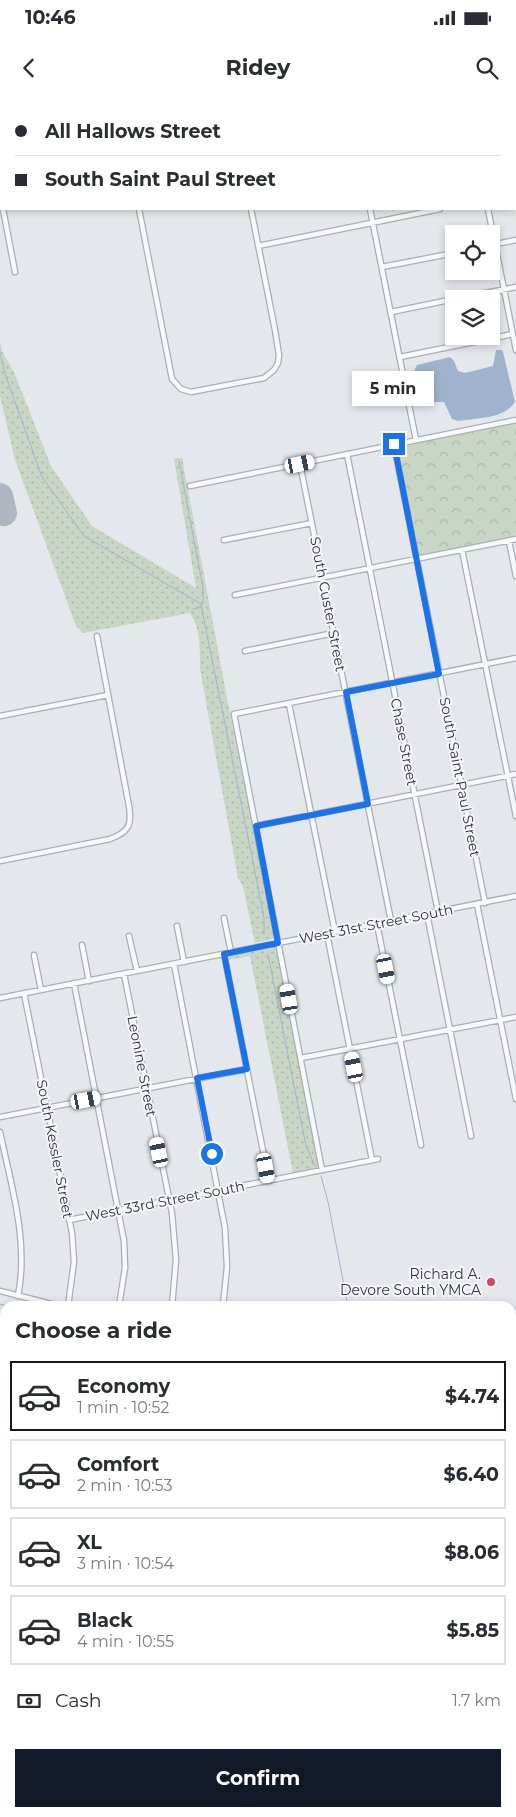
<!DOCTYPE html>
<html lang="en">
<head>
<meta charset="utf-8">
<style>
	:root { --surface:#fff; --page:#f2f2f3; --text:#2b2b33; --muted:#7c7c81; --line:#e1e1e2; --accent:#111827 }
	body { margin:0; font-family:Montserrat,sans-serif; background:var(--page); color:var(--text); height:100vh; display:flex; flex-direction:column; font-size:19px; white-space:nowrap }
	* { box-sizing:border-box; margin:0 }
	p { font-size:16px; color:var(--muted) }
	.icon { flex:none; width:28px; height:28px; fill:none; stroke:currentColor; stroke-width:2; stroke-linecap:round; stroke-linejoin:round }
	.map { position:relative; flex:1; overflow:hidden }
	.drawer { position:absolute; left:0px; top:1201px; width:516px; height:516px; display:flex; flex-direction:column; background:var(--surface); border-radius:15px 15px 0 0; box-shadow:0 2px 8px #0003 }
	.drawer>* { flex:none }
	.banner { position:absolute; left:0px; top:0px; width:516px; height:110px; box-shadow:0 2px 8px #0003; display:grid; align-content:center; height:110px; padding:0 15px; background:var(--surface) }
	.tools { position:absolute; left:445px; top:125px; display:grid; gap:10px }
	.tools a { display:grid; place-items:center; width:55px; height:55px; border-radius:0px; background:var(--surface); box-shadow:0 2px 8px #0003; font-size:25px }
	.end { position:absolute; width:22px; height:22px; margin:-11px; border:6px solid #1a73e8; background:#fff; box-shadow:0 0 0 2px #fff }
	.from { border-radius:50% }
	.bubble { position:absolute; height:35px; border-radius:0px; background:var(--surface); box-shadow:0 2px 8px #0003; font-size:16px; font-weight:700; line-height:35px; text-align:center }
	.car { position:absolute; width:15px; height:30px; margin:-15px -8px; border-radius:6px; box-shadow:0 0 4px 1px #0007; background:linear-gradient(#fff 24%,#345 0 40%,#fff 0 76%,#345 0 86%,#fff 0) }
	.banner b { display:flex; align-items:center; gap:18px; height:48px; font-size:19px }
	.banner b+b { border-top:1px solid var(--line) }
	.banner i { width:12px; height:12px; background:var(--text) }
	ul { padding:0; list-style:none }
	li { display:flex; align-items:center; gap:15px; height:70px; margin:0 10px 8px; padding:0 5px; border:2px solid var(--line); border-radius:0px }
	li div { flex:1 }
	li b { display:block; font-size:19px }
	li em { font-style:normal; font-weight:700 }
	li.current { border-color:var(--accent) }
	li>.icon { width:45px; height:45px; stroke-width:1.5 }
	h2 { padding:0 15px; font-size:22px; line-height:60px }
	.pay { display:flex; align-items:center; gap:12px; height:55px; padding:0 15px; font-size:19px }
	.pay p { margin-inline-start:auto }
	.button { display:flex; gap:10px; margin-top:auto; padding:10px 15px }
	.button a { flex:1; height:58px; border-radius:0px; background:var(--accent); color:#fff; font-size:20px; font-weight:700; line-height:58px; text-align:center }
	.status { display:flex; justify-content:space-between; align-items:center; height:35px; padding:0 25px; background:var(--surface); direction:ltr }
	.status svg { height:14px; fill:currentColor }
	header { display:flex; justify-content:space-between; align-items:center; height:65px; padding:0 15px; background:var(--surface); font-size:22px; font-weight:700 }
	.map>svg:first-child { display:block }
</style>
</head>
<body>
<div class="status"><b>10:46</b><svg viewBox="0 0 49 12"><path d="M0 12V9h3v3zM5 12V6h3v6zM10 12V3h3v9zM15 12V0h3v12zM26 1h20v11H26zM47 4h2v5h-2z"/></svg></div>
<header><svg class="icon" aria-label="back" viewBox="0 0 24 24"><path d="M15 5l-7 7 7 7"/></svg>Ridey<svg class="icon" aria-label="search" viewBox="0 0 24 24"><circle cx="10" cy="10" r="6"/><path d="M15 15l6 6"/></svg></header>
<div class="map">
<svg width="516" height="1717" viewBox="0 0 516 1717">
	<defs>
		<pattern id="grass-dots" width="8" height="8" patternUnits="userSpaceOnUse" patternTransform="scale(1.25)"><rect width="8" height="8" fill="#c9d6c5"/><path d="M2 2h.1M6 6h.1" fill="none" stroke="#adb8ab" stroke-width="1.8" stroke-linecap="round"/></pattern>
		<pattern id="park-crowns" width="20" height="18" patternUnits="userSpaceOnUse" patternTransform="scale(1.25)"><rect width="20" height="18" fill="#c9d6c5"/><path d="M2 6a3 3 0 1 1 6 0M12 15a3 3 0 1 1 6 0" fill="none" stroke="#adb8ab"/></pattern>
	</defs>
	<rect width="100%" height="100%" fill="#e4e7ec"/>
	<path fill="url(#grass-dots)" d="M 0,241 L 2,251 L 14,272 L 51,366 L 92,426 L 196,488 L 174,359 L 182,358 L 230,614 L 274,834 L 273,839 L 255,843 L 243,787 L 238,778 L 200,569 C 200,550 201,529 190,513 L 83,533 L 76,526 L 15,360 L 0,296 Z
		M 272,848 L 276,849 L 277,852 L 319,1064 L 319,1067 L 293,1073 L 250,856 L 228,860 L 228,859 L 230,856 Z
		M 0,1214 L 5,1215 L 5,1288 L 0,1285 Z"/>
	<path fill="url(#park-crowns)" d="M 516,320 L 516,439 L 416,459 L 394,345 Z"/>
	<path fill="#9fb4cc" d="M 496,250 L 502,250 L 503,252 L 515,302 C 504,319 477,318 458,321 L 452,319 L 444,302 L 429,302 L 418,295 L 414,271 L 417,265 L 450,257 L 454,261 L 458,271 L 465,273 L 493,266 Z"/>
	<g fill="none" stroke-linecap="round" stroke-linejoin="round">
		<path stroke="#9fb4cc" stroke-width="1" d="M 0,252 L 5,274 L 42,377 L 84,436 L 201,504
			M 179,361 L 203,488 L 203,500 L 201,505 L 252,757 L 264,818 L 264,834
			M 193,509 L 202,507
			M 268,854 L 306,1046 L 315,1066
			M 321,1076 L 328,1102 L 348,1206
			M 0,1204 L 7,1206
			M 511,1270 L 516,1270"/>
		<path stroke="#b0b6c1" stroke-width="26" d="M 0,396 L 4,413"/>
		<g stroke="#a9aeb7" stroke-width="7">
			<path id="minor" d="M 118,0 L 118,1
				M 229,0 L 229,1
				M 348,0 L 348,1
				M 466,0 L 466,1
				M 280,1 L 286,0
				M 513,1 L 516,1
				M 515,47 L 516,47
				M 0,92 L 1,99
				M 515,94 L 516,94
				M 3,109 L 15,172
				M 139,109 L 172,279 L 181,289 L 191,292 L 264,278 L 274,270 L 278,263 L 279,255 L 275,230 L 251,109
				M 370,109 L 416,340
				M 488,109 L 516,250
				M 491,145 L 516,140
				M 258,146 L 440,109
				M 382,167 L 454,153
				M 455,199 L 516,187
				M 391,212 L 454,199
				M 400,257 L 513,234
				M 394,345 L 485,803
				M 347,354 L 438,812
				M 300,364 L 391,821
				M 190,386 L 516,320
				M 224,440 L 312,423
				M 509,441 L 516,476
				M 462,450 L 516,716
				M 235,495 L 516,439
				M 245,551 L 334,533
				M 289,604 L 335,832
				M 0,616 L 108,595
				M 256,726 L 516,674
				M 0,761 L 110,739 C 129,732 132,725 129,706 L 97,536
				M 477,804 L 516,999
				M 427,814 L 471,1036
				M 224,818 L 231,852
				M 377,824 L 421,1045
				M 177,826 L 184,862
				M 327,834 L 372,1060
				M 129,836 L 137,871
				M 82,845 L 89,881
				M 224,854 L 269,1081
				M 34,855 L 41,890
				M 174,864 L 225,1128 L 227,1167 L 223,1206
				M 124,874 L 172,1113 L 176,1160 L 172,1206
				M 74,883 L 124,1141 L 125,1168 L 119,1206
				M 24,893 L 72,1133 L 74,1162 L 68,1206
				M 0,898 L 516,796
				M 301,958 L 516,917
				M 0,1017 L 247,969
				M 0,1032 C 11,1085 29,1141 18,1196
				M 322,1070 L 234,614 L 516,558
				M 69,1120 L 378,1059
				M 0,1191 L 59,1206"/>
		</g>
		<g stroke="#8b94a3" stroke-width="9">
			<path id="highway" d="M 0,1308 L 5,1311
				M 0,1315 L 5,1317
				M 511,1321 L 516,1320
				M 0,1331 L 5,1332
				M 0,1336 L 5,1337
				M 511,1336 L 516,1335"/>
		</g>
		<use href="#minor" stroke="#f7f8fa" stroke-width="4.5"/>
		<use href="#highway" stroke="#fff" stroke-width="6"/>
	</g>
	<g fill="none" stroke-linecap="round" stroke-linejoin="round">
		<path stroke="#1a73e8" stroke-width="6" d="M 212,1054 L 197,978 L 247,969 L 224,854 L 278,843 L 256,726 L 368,704 L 346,592 L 439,574 L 394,344"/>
	</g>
	<circle fill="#d1495b" stroke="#f4f6f9" stroke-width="2" cx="491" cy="1182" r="5"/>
	<g text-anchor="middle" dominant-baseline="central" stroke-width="4" stroke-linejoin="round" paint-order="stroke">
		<g font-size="14" fill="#2b3445" stroke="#f4f6f9">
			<text transform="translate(328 504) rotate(79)">South Custer Street</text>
			<text transform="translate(404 642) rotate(79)">Chase Street</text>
			<text transform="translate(460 677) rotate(79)">South Saint Paul Street</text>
			<text transform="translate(376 824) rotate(-11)">West 31st Street South</text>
			<text transform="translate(142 966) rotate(79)">Leonine Street</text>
			<text transform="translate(55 1049) rotate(79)">South Kessler Street</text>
			<text transform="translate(165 1101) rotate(-11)">West 33rd Street South</text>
		</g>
		<g font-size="14" fill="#2b3445" stroke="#f4f6f9" text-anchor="end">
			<text x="481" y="1174">Richard A.<tspan x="481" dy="16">Devore South YMCA</tspan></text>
		</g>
	</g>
</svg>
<div class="tools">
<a><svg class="icon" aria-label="locate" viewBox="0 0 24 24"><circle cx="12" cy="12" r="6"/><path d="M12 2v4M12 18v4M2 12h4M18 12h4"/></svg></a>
<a><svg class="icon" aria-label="layers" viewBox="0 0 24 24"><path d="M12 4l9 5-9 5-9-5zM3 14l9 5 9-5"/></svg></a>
</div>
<i class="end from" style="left:212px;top:1054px"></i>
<i class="end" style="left:394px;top:344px"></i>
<div class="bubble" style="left:352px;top:271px;width:82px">5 min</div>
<i class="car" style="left:300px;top:364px;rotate:78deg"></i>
<i class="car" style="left:386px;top:869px;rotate:169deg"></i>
<i class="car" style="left:289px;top:899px;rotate:350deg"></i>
<i class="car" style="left:354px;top:967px;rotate:349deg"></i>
<i class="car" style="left:86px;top:1000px;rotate:79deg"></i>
<i class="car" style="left:159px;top:1052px;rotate:348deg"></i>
<i class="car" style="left:266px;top:1068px;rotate:169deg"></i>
<div class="banner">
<b><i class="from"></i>All Hallows Street</b>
<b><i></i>South Saint Paul Street</b>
</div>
<section class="drawer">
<h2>Choose a ride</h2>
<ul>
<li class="current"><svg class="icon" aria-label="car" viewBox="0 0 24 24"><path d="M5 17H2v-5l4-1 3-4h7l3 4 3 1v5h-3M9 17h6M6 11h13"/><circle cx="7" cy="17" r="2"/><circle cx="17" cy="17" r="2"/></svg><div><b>Economy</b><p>1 min · 10:52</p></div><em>$4.74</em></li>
<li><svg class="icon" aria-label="car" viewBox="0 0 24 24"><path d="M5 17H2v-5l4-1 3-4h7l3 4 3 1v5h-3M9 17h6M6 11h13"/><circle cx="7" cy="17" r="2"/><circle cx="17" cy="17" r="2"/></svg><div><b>Comfort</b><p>2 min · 10:53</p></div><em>$6.40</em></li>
<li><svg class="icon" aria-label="car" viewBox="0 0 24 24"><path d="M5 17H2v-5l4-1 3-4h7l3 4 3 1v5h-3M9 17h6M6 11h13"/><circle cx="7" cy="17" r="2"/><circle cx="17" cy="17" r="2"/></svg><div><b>XL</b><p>3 min · 10:54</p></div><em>$8.06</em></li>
<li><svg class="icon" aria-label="car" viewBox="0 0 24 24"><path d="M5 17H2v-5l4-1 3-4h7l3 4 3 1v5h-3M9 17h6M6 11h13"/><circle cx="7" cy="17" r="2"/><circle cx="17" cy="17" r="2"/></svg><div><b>Black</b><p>4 min · 10:55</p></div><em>$5.85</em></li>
</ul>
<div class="pay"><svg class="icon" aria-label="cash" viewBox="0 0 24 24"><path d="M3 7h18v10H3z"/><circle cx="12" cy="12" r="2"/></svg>Cash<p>1.7 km</p></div>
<div class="button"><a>Confirm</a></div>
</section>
</div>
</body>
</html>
